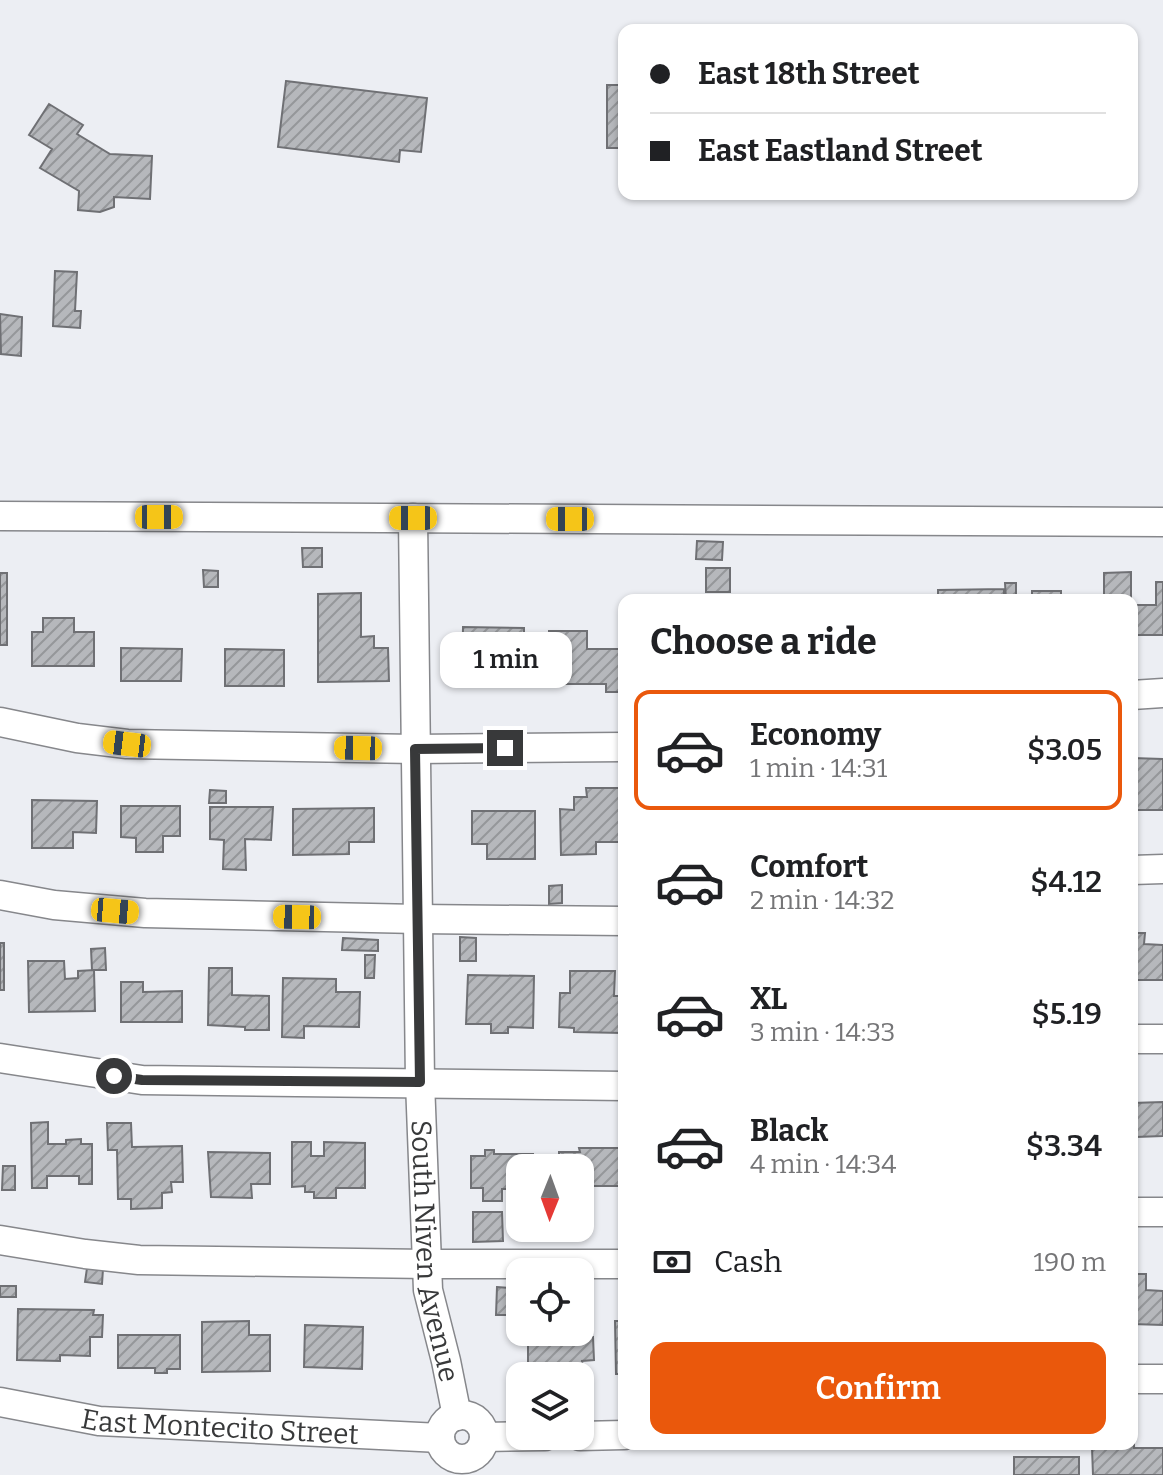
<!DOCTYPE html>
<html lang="en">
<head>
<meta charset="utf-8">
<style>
	:root { --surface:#fff; --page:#f2f2f2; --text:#202124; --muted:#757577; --line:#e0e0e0; --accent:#ea580c }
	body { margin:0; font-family:Bitter,serif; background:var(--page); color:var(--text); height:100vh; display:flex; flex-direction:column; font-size:30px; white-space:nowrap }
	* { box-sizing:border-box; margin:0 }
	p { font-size:26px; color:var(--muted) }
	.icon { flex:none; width:44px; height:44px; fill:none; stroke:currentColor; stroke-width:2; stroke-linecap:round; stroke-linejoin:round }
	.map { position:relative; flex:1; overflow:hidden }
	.drawer { position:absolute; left:618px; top:594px; width:520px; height:856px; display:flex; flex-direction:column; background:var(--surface); border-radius:16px; box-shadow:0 2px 6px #0004 }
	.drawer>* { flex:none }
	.guide { position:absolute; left:618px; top:24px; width:520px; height:176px; border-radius:16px; box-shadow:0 2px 6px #0004; display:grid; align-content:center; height:176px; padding:0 32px; background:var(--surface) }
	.needle { width:52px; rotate:181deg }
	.buttons { position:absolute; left:506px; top:1154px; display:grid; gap:16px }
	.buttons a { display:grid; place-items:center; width:88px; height:88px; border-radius:16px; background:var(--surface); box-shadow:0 2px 6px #0004; font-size:40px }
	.end { position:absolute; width:36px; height:36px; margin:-18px; border:10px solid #38393a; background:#fff; box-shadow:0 0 0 4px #fff }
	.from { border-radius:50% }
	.bubble { position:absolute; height:56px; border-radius:16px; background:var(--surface); box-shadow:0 2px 6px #0004; font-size:26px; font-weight:600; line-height:56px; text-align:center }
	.car { position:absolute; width:24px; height:48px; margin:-24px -12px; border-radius:10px; box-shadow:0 0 6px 2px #0007; background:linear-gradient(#f5c518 24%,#345 0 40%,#f5c518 0 76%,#345 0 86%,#f5c518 0) }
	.guide b { display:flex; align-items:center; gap:28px; height:76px; font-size:30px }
	.guide b+b { border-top:2px solid var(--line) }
	.guide i { width:20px; height:20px; background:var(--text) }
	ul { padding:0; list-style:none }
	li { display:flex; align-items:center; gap:24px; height:120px; margin:0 16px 12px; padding:0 16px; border:4px solid transparent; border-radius:16px }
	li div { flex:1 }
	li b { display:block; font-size:30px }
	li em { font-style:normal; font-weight:600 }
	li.selected { border-color:var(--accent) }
	li>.icon { width:72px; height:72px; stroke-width:1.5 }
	h2 { padding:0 32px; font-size:36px; line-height:96px }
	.pay { display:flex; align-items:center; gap:20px; height:88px; padding:0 32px; font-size:30px }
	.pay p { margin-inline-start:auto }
	.cta { display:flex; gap:16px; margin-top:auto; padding:16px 32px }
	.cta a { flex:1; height:92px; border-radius:16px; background:var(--accent); color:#fff; font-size:32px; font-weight:600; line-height:92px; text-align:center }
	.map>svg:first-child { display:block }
</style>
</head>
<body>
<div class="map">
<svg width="1163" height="1475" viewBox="0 0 1163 1475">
	<defs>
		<pattern id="building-hatch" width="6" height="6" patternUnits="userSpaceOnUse" patternTransform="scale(2)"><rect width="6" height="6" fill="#b6b8bc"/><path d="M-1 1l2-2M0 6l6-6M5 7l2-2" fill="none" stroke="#95979a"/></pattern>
	</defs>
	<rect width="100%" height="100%" fill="#eceef3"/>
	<path fill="url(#building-hatch)" stroke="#6f7074" stroke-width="2" d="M 286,81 L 427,98 L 421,152 L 400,150 L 399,162 L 278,147 Z
		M 607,85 L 624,85 L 624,148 L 607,148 Z
		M 49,104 L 83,125 L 77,134 L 110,154 L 152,156 L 150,199 L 114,197 L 114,207 L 100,212 L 78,210 L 79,191 L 40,168 L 52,149 L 29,135 Z
		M 55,271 L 77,272 L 75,311 L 81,311 L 80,328 L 53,326 Z
		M 0,314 L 22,317 L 21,356 L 1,354 Z
		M 697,541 L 723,542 L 722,560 L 696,559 Z
		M 302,548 L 322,548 L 322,567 L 303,567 Z
		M 706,568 L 730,568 L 730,592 L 706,592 Z
		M 203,570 L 218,571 L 218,587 L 204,587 Z
		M 1131,572 L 1131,600 L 1104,600 L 1104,573 Z
		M 0,573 L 7,573 L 7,645 L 0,645 Z
		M 1156,582 L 1163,582 L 1163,635 L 1132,635 L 1132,605 L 1156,605 Z
		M 1005,583 L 1016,583 L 1016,600 L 1006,600 Z
		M 1004,589 L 1004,600 L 938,600 L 938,590 Z
		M 1032,591 L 1061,591 L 1061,600 L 1032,600 Z
		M 361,593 L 361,637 L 374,636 L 374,648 L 388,648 L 389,681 L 318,682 L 318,594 Z
		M 43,618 L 74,618 L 74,632 L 94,632 L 94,666 L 32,666 L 32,632 L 43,632 Z
		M 463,627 L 524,628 L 524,687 L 462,686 Z
		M 549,631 L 587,631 L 587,649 L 623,649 L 623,692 L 606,692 L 606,684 L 549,684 Z
		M 121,648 L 182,649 L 181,681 L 121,681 Z
		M 225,649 L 284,650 L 284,686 L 225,686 Z
		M 1132,758 L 1163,759 L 1163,810 L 1132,810 Z
		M 586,788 L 621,788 L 621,842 L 596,842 L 596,854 L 561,855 L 560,809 L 574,810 L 574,797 L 587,797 Z
		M 210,790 L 226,791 L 226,803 L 209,803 Z
		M 32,800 L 97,801 L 96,833 L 73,832 L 73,848 L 32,848 Z
		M 121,806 L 180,806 L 180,836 L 163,836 L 163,852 L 136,852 L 136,838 L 121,837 Z
		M 210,807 L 273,807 L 271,840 L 245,839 L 246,870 L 223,869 L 224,840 L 210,839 Z
		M 374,808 L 374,842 L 349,842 L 349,854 L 293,855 L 293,809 Z
		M 472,811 L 535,811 L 535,859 L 487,859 L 487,844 L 472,844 Z
		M 562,885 L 562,903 L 549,904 L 549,886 Z
		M 1132,933 L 1145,933 L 1144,944 L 1163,945 L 1163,980 L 1132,980 Z
		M 460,937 L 476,938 L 476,961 L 460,961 Z
		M 343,938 L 378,940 L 378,951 L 342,950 Z
		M 0,943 L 4,943 L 4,990 L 0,990 Z
		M 105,948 L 106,970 L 92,970 L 91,949 Z
		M 365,955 L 375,955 L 374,978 L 365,978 Z
		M 28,961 L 64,961 L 65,979 L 78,978 L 78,971 L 94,970 L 95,1011 L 29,1012 Z
		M 209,968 L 232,968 L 232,995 L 269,996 L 269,1030 L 245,1030 L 245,1027 L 208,1025 Z
		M 570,971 L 615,971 L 614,996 L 623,996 L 622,1033 L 574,1032 L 574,1028 L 559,1027 L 560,993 L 570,993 Z
		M 468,975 L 534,976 L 533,1028 L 508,1027 L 508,1033 L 491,1033 L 491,1024 L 466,1024 Z
		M 283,978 L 336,979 L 336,992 L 360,992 L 359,1027 L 304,1026 L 304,1038 L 282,1037 Z
		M 121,982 L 143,982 L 143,992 L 182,991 L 182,1022 L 121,1022 Z
		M 1163,1102 L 1163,1136 L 1136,1137 L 1136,1150 L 1132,1150 L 1132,1103 Z
		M 48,1122 L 48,1144 L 66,1144 L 66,1140 L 81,1139 L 81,1144 L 92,1144 L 92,1184 L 79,1184 L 79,1176 L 47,1176 L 47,1188 L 32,1188 L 31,1123 Z
		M 107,1123 L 131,1123 L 132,1147 L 182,1146 L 183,1182 L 171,1182 L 172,1192 L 162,1193 L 162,1208 L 131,1209 L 131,1199 L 118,1199 L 117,1150 L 108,1150 Z
		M 292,1142 L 311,1142 L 311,1156 L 324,1156 L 324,1142 L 365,1143 L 365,1188 L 336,1188 L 336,1198 L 314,1198 L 314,1192 L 305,1192 L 305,1186 L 292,1187 Z
		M 579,1148 L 621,1148 L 621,1186 L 586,1186 L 587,1195 L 580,1195 L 580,1168 L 559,1168 L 559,1152 L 580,1152 Z
		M 485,1150 L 494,1150 L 494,1154 L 533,1154 L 533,1168 L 520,1168 L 520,1189 L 502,1189 L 502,1201 L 483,1201 L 483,1188 L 471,1188 L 471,1156 L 485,1156 Z
		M 208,1152 L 270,1153 L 270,1184 L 251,1184 L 252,1198 L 211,1197 Z
		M 3,1166 L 15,1166 L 15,1190 L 2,1190 Z
		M 473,1212 L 502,1212 L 503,1241 L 473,1242 Z
		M 87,1268 L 103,1269 L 102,1284 L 85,1282 Z
		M 1132,1274 L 1146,1274 L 1146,1290 L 1163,1291 L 1163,1325 L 1132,1324 Z
		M 0,1286 L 16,1286 L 16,1297 L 0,1297 Z
		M 497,1287 L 510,1288 L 510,1315 L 496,1315 Z
		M 18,1309 L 94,1310 L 93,1315 L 103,1315 L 102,1337 L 90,1337 L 90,1356 L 60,1355 L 60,1361 L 17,1360 Z
		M 249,1321 L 249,1335 L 270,1335 L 270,1371 L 202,1372 L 202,1322 Z
		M 615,1321 L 624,1321 L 624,1374 L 616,1374 Z
		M 580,1322 L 586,1322 L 586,1337 L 593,1337 L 594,1360 L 582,1361 L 583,1370 L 528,1372 L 528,1338 L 546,1337 L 545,1332 L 580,1332 Z
		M 305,1325 L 363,1327 L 362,1369 L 304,1367 Z
		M 118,1335 L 180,1335 L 180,1369 L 167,1369 L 167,1373 L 155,1373 L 155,1368 L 118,1368 Z
		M 1132,1443 L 1134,1443 L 1134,1448 L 1163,1448 L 1163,1475 L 1093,1475 L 1092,1448 L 1116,1448 L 1116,1444 Z
		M 1014,1457 L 1079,1457 L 1079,1475 L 1014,1475 Z"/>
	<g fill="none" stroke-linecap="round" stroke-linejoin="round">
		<g stroke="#86878b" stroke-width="31">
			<g id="minor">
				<path d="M 0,516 L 1163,522"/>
				<path id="s1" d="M 413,518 L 420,1082 L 428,1290 L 446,1361 L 457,1416"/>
				<path d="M 1132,695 L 1163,693"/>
				<path d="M 0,722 L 77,738 L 127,744 L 415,749 L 624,747"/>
				<path d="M 1132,870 L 1163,869"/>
				<path d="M 0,895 L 54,905 L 145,913 L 418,919 L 624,921"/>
				<path d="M 1132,1039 L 1163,1039"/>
				<path d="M 0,1058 L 142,1080 L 624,1086"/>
				<path d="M 1132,1212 L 1163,1212"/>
				<path d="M 0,1240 L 85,1254 L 139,1260 L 427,1264 L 624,1264"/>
				<path d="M 1132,1379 L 1163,1379"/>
				<path id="s2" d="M 0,1402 L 99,1421 L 440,1438"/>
				<circle cx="462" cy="1437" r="22"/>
				<path d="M 580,1436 L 624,1435"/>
				<path d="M 484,1437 L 545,1436"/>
			</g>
		</g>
		<use href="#minor" stroke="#fff" stroke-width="28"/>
	</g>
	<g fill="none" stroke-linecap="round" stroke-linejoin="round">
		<path stroke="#38393a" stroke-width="10" d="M 114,1076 L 142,1080 L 420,1082 L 415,749 L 505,748"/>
	</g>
	<g text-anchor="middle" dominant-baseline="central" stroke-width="6" stroke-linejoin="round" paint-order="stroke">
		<g font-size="28" fill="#38393a" stroke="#fff">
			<text stroke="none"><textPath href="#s1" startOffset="734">South Niven Avenue</textPath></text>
			<text stroke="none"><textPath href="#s2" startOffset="222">East Montecito Street</textPath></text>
		</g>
	</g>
</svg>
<div class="buttons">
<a><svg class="needle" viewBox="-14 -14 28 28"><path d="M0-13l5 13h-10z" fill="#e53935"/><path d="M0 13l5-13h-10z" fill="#757577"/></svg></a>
<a><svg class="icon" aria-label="locate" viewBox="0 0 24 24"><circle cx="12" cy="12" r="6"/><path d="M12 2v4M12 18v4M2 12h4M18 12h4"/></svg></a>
<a><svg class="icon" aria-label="layers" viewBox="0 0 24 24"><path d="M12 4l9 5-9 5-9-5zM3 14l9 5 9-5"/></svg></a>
</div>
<i class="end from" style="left:114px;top:1076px"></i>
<i class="end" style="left:505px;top:748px"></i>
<div class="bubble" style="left:440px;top:632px;width:132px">1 min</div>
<i class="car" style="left:159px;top:517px;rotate:90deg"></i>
<i class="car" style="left:413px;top:518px;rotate:270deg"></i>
<i class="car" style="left:570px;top:519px;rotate:270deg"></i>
<i class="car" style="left:127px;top:744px;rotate:277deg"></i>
<i class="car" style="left:358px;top:748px;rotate:271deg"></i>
<i class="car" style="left:115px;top:911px;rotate:95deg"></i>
<i class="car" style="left:297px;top:917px;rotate:271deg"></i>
<div class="guide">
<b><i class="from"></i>East 18th Street</b>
<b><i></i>East Eastland Street</b>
</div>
<section class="drawer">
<h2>Choose a ride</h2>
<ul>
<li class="selected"><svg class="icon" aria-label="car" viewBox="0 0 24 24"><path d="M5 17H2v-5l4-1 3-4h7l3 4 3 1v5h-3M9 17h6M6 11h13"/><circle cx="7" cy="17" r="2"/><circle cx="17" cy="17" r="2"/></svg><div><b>Economy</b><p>1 min · 14:31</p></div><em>$3.05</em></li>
<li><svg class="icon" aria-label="car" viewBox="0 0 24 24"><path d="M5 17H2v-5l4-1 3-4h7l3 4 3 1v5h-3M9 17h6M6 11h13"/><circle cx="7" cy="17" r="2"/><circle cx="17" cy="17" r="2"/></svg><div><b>Comfort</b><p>2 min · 14:32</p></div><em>$4.12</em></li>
<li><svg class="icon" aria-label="car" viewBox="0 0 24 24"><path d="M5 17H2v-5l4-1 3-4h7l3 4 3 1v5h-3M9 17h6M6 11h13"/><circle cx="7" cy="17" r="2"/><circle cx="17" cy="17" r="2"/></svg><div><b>XL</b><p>3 min · 14:33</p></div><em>$5.19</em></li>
<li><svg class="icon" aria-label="car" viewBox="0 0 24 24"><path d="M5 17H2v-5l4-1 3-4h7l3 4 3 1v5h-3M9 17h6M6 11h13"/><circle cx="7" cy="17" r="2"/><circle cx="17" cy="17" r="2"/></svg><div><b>Black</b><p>4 min · 14:34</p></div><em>$3.34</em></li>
</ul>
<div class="pay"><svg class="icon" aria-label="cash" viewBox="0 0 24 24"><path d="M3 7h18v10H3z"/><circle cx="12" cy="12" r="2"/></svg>Cash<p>190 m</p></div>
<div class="cta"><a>Confirm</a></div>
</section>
</div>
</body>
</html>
